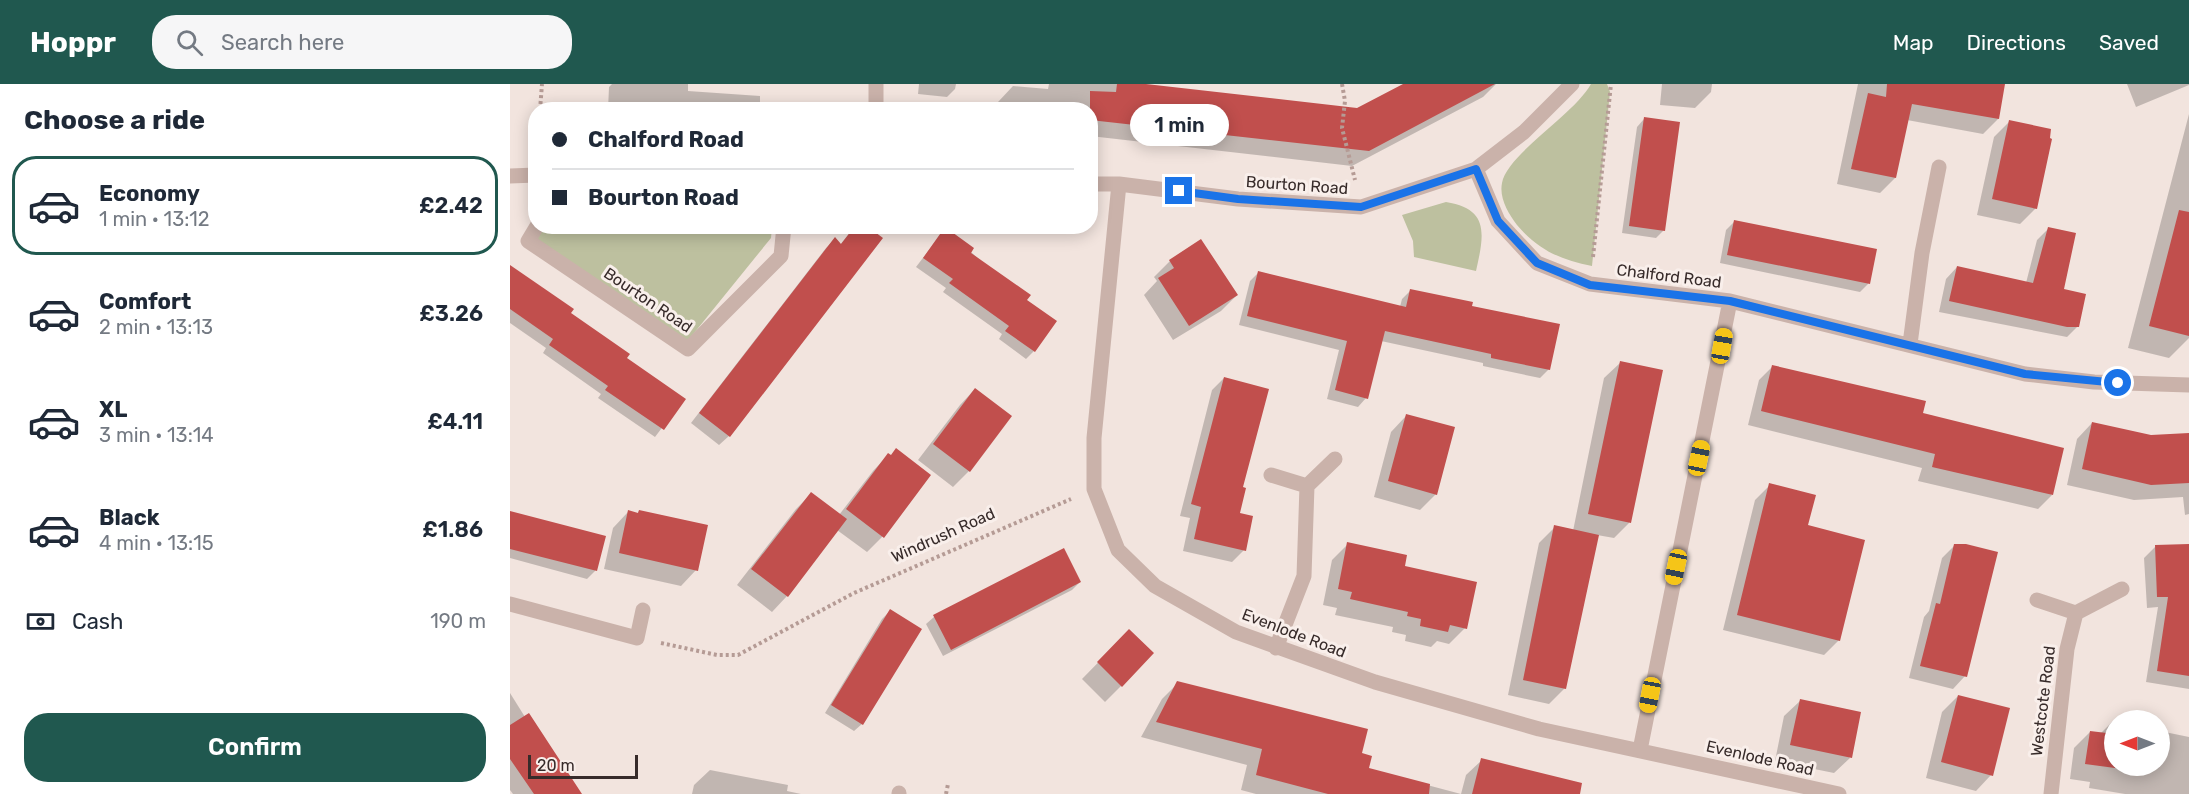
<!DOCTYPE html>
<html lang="en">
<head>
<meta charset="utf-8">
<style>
	:root { --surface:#fff; --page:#f6f6f7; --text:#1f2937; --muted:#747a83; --line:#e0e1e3; --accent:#20584f }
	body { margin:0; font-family:Rubik,sans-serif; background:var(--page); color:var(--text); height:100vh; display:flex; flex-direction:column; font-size:22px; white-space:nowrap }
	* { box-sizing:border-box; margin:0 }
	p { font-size:20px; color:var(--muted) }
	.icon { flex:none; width:33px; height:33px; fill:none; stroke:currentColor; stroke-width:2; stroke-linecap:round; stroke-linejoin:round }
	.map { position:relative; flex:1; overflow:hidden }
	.details { display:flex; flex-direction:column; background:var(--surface); width:510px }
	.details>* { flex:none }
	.hud { position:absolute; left:18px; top:18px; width:570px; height:132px; border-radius:24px; box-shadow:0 3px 15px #0003; display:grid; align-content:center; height:132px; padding:0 24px; background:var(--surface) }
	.needle { width:39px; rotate:270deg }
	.fabs { position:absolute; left:1594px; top:626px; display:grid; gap:12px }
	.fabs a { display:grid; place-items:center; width:66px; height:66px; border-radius:50%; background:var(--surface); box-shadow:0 3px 15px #0003; font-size:30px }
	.scale { position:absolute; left:18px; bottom:15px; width:110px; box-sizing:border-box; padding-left:6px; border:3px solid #372b2a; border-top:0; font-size:16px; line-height:21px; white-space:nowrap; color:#372b2a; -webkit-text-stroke:4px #f9efeb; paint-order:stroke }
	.end { position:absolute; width:27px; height:27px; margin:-14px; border:8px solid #1a73e8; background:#fff; box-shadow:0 0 0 3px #fff }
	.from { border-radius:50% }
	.bubble { position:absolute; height:42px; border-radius:21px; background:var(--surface); box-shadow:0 3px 15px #0003; font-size:20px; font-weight:600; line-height:42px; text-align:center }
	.car { position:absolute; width:18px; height:36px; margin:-18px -9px; border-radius:8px; box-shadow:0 0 4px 2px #0007; background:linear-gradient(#f5c518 24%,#345 0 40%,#f5c518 0 76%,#345 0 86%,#f5c518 0) }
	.hud b { display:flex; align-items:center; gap:21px; height:57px; font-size:22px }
	.hud b+b { border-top:2px solid var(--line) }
	.hud i { width:15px; height:15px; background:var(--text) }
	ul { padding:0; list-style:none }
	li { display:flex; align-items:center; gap:18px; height:99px; margin:0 12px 9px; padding:0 12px; border:3px solid transparent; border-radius:24px }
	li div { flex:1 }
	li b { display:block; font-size:22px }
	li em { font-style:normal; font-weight:600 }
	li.selected { border-color:var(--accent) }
	li>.icon { width:54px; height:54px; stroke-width:1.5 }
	h2 { padding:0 24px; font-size:27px; line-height:72px }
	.pay { display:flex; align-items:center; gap:15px; height:66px; padding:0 24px; font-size:22px }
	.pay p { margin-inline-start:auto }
	.cta { display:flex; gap:12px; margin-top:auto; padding:12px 24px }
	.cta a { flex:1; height:69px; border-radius:24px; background:var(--accent); color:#fff; font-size:24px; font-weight:600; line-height:69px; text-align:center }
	header { display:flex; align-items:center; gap:36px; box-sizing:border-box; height:84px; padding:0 30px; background:var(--accent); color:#fff }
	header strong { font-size:28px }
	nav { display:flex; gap:33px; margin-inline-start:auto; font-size:21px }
	.search { width:420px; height:54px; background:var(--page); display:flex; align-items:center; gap:15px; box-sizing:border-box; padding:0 21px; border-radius:24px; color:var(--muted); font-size:22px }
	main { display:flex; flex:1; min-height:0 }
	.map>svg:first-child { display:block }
</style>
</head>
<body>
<header>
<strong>Hoppr</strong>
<div class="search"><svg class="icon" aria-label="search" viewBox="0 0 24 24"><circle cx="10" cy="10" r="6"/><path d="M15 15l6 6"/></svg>Search here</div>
<nav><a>Map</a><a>Directions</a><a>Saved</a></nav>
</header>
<main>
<section class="details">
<h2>Choose a ride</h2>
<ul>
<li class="selected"><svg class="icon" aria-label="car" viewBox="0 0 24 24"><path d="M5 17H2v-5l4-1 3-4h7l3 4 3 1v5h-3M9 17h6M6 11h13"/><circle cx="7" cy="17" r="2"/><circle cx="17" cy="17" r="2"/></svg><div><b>Economy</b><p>1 min · 13:12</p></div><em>£2.42</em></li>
<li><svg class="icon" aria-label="car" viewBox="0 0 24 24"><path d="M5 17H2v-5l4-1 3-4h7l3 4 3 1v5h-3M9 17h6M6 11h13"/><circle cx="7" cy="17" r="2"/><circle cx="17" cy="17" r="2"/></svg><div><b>Comfort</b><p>2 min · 13:13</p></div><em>£3.26</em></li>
<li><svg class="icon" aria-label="car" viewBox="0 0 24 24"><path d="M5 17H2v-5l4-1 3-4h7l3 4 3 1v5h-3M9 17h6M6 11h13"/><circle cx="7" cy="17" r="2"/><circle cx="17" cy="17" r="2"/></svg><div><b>XL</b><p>3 min · 13:14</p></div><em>£4.11</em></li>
<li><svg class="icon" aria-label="car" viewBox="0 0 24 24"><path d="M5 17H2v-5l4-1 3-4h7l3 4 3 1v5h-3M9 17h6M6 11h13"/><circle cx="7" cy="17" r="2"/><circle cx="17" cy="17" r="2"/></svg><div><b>Black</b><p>4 min · 13:15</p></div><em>£1.86</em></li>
</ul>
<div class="pay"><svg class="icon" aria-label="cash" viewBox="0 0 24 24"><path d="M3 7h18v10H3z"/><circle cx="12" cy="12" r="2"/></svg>Cash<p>190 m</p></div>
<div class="cta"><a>Confirm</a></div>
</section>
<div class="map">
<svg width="1679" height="710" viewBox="0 0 1679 710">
	<rect width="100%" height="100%" fill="#f2e4de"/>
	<path fill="#bdc09f" d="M 1081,0 L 1097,0 L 1100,8 L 1082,182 C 1051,176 1028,166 1007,141 C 998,129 989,114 992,99 C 997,70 1063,32 1081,0 Z
		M 936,118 C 980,125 974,151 966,187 L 904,173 L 903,157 L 892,131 Z
		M 118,142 L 156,142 L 156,147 L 251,148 L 252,143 L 262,143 L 261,154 L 176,259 L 25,156 L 32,143 L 42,143 L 42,146 L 117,145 Z"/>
	<path fill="#0003" d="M 102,0 L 178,0 L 178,7 L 250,12 L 250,26 L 98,26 L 99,3 Z
		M 409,0 L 446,0 L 445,5 L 437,13 L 408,10 Z
		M 539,0 L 623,0 L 847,25 L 896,0 L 986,0 L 973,13 L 842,82 L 580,52 L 580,26 L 487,26 L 488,18 L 503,2 L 538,5 Z
		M 1152,0 L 1202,0 L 1201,8 L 1185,24 L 1150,21 Z
		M 1348,0 L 1494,0 L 1488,35 L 1473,50 L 1397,36 L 1385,94 L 1370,109 L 1327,100 Z
		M 1617,0 L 1679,0 L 1679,1 L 1626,23 Z
		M 1679,30 L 1679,254 L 1659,274 L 1618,264 Z
		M 1134,35 L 1154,146 L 1146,154 L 1112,149 L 1127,43 Z
		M 1500,37 L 1526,124 L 1510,140 L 1467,131 L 1484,53 Z
		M 1224,138 L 1365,166 L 1358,200 L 1350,208 L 1210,179 L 1216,146 Z
		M 345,142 L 219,352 L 209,361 L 181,339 L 316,164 L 325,155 L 330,161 Z
		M 435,145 L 515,216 L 524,267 L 516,275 L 489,255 L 492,250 L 433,208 L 436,204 L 406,183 Z
		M 1538,145 L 1553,206 L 1568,242 L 1557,253 L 1429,228 L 1436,195 L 1447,183 L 1516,199 L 1527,156 Z
		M 691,157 L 727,211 L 711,227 L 663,256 L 634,211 L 647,197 L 644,193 L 660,177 Z
		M 0,187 L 59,229 L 114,275 L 173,316 L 145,353 L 88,314 L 91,310 L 33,269 L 36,264 L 0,239 Z
		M 749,188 L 890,223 L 892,215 L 901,206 L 1039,285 L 1030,294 L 973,282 L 973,279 L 871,257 L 856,314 L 848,323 L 817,315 L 829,266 L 729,241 L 740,197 Z
		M 1110,279 L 1151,287 L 1119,439 L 1104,454 L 1087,451 L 1055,604 L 1039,620 L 998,611 L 1029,459 L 1045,443 L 1063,447 L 1094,294 Z
		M 1263,282 L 1411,330 L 1542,411 L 1528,425 L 1408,397 L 1412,384 L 1238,341 L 1249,296 Z
		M 714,294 L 731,404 L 728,430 L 734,466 L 722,478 L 673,467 L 680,434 L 670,432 L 702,306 Z
		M 465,305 L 459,387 L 443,403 L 408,376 L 450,321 Z
		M 896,332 L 926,410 L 910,426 L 864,413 L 881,348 Z
		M 1582,339 L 1641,352 L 1679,351 L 1679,430 L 1675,431 L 1673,413 L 1624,416 L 1557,401 L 1567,355 Z
		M 378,371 L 372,453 L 357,468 L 327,446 L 277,512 L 262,528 L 227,501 L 286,425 L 301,410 L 329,431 L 363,387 Z
		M 1260,401 L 1297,442 L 1329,556 L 1314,571 L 1213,546 L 1245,416 Z
		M 129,427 L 186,486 L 171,502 L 94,485 L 103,444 L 118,428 L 127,430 Z
		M 0,428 L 94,453 L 85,487 L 77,495 L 0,474 Z
		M 838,460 L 893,483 L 955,544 L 939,560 L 927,557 L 921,563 L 895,557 L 896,551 L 882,548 L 883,543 L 825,531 L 827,524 L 813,521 L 822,476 Z
		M 1679,461 L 1679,605 L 1636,598 L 1648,523 L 1637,524 L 1634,474 L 1646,462 Z
		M 1444,462 L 1455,592 L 1443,605 L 1399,594 L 1414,533 L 1419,527 L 1432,474 Z
		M 570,498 L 562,506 L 433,572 L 416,540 L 424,533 Z
		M 380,527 L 352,640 L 344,647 L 315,629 L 372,535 Z
		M 619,547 L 611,602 L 595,618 L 572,595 Z
		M 668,599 L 850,670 L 857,685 L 951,710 L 956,691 L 972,676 L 1038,693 L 1034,710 L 746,710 L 731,706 L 737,681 L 631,653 L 652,615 Z
		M 0,609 L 15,633 L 68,710 L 3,710 L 0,706 Z
		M 1448,612 L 1481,691 L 1466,707 L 1416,694 L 1432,628 Z
		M 1290,617 L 1340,674 L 1324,689 L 1265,677 L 1274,632 Z
		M 1602,638 L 1605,639 L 1605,681 L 1650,681 L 1650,647 L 1679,653 L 1679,710 L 1615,710 L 1579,704 L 1580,698 L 1560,695 L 1564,664 L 1580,648 L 1590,650 Z
		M 200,686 L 278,701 L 277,707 L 291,710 L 182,710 L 184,701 Z"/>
	<path fill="#c14f4d" d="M 607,0 L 636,0 L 847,24 L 893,0 L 985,0 L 859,67 L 580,36 L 580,7 L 606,8 Z
		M 1377,0 L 1495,0 L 1489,35 L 1402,20 L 1386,94 L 1341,85 L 1358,9 L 1376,13 Z
		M 1134,33 L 1170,38 L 1155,147 L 1119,142 Z
		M 1499,36 L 1541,45 L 1540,54 L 1542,55 L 1527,125 L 1482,115 Z
		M 1669,126 L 1679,128 L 1679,252 L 1639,242 Z
		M 1224,136 L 1367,165 L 1360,200 L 1217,171 Z
		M 345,142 L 357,142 L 373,154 L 220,353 L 189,329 L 325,153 L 331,160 Z
		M 435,143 L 464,164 L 461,169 L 521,211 L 517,216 L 547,237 L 525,268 L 495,247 L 499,242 L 439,199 L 443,195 L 413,174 Z
		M 1538,143 L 1566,149 L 1554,205 L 1576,210 L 1569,243 L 1557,243 L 1439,217 L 1447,182 L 1523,199 Z
		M 691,155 L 728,211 L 679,242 L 648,194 L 664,184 L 659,176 Z
		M 0,181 L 64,225 L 61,229 L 120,270 L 117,274 L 176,315 L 154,346 L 95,306 L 98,302 L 39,261 L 43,255 L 0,225 Z
		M 748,187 L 896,223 L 900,205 L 963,218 L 962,222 L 1050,240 L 1040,286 L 981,274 L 981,270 L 875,247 L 858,315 L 825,306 L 837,257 L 737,232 Z
		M 1110,277 L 1153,286 L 1121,439 L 1078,430 Z
		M 1262,281 L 1416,317 L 1413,329 L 1554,364 L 1543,411 L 1422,383 L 1425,370 L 1251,327 Z
		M 714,293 L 759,305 L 733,403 L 736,404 L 730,429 L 743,432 L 736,467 L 684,455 L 691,423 L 681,420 Z
		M 465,304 L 502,332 L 460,388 L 423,360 Z
		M 896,330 L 945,343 L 927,411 L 878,397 Z
		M 1582,338 L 1641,351 L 1679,349 L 1679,399 L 1641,401 L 1572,385 Z
		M 386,364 L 421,391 L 374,454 L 336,425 L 378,369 L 381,371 Z
		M 1259,399 L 1306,411 L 1298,441 L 1355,456 L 1330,557 L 1227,531 Z
		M 301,408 L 337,435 L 278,513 L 241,485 Z
		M 118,426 L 128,429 L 129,426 L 198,441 L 188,487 L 109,469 Z
		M 0,427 L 96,452 L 87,487 L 0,465 Z
		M 1044,441 L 1089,451 L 1056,605 L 1013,596 Z
		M 837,458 L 897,471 L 895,482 L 967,498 L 957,545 L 940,541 L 938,548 L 910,542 L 911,535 L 897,532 L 898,528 L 840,515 L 842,508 L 828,505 Z
		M 1444,460 L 1456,460 L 1488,468 L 1457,593 L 1410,582 L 1426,519 L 1430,520 Z
		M 1679,460 L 1679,592 L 1647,587 L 1658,513 L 1647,513 L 1645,461 Z
		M 554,464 L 571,498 L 441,566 L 423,531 Z
		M 380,525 L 412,545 L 353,641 L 321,621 Z
		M 619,545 L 644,569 L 612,603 L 587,578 Z
		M 667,597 L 858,645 L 852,669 L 862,672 L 859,684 L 920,700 L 919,710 L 818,710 L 746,691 L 752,665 L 646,638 Z
		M 1448,611 L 1500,624 L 1483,692 L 1431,678 Z
		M 1290,615 L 1351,628 L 1342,674 L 1280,661 Z
		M 19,629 L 53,681 L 72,710 L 24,710 L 0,675 L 0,641 Z
		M 1580,647 L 1605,650 L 1605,684 L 1575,680 Z
		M 971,674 L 1072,699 L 1070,710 L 962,710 Z"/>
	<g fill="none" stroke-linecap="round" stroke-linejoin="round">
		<path stroke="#b59b95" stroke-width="4" stroke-dasharray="3 3" stroke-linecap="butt" d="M 832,0 L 835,17 L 832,44 L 845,96
			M 30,26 L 32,0
			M 1083,173 L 1101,0
			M 151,559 L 207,571 L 228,571 L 344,509 L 561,415
			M 436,710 L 438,700"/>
		<path stroke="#cab2aa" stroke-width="15" d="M 366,26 L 366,0
			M 966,85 L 988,137 L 1027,179 L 1080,200 L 1220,217 L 1515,290 L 1584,298 L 1679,301
			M 0,92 L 26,91
			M 580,100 L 609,100 L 728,115 L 851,123 L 966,85 L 1014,48 L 1062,0
			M 609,100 L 584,354 L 584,405 L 608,466 L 645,502 L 726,548 L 865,598 L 1029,645 L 1329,710
			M 27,142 L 18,157 L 178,265 L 271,172 L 274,142
			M 1400,260 L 1412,169 L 1429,83
			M 761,391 L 797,402 L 825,375
			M 1527,516 L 1566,529 L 1612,505
			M 0,520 L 127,554 L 133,526
			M 766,564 L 794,492 L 797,402
			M 1130,666 L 1220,217
			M 389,710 L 389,709
			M 1541,710 L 1557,565 L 1566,529"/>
	</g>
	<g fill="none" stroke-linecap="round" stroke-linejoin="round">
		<path stroke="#1a73e8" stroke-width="8" d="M 669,107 L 728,115 L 851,123 L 966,85 L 988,137 L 1027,179 L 1080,201 L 1220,217 L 1515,290 L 1608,299"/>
	</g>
	<g text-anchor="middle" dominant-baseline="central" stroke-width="6" stroke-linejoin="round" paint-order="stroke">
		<g font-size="16" fill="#372b2a" stroke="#f9efeb">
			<text transform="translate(787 101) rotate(4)">Bourton Road</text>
			<text transform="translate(1159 192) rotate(7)">Chalford Road</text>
			<text transform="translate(138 216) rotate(34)">Bourton Road</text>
			<text transform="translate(433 451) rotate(-24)">Windrush Road</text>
			<text transform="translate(784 549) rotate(21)">Evenlode Road</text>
			<text transform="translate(1533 617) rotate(-83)">Westcote Road</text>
			<text transform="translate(1250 674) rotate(13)">Evenlode Road</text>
		</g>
	</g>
</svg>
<div class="fabs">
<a><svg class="needle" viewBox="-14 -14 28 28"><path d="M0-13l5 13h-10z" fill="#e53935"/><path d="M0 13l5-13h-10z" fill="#747a83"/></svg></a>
</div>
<div class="scale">20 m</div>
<i class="end from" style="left:1608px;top:299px"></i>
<i class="end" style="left:669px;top:107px"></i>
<div class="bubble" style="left:620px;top:20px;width:99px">1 min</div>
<i class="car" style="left:1212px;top:262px;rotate:10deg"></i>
<i class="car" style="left:1189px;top:374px;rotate:12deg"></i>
<i class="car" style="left:1166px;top:483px;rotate:192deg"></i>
<i class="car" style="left:1140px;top:611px;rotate:191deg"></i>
<div class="hud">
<b><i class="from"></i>Chalford Road</b>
<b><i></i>Bourton Road</b>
</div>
</div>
</main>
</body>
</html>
